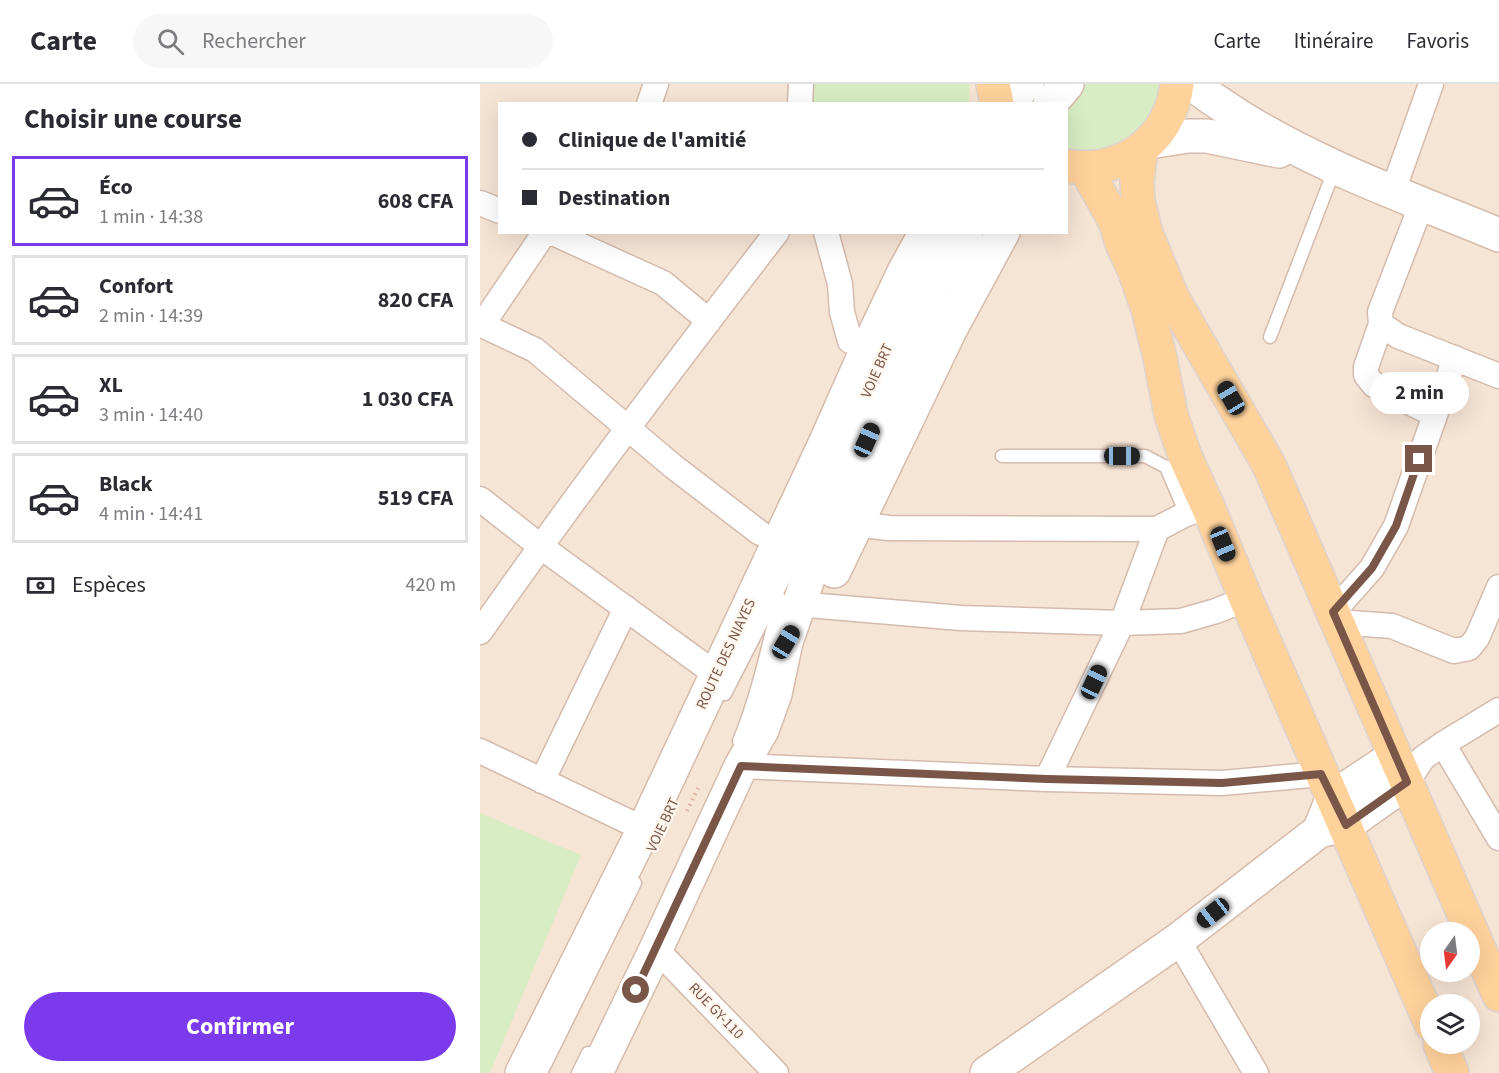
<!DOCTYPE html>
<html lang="fr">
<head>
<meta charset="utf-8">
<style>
	:root { --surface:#fff; --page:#f7f7f7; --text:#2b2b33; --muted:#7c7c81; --line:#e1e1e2; --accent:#7c3aed }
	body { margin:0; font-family:"Source Sans 3",sans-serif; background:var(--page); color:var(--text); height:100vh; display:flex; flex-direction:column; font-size:22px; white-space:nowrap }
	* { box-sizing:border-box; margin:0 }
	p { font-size:20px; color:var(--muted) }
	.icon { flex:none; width:33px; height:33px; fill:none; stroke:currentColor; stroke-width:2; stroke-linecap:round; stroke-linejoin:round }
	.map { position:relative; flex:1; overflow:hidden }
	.sheet { display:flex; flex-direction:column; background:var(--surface); width:480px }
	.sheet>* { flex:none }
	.banner { position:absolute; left:18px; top:18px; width:570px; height:132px; border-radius:0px; box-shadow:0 6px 24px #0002; display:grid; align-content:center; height:132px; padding:0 24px; background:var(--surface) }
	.needle { width:39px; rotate:194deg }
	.controls { position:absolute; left:940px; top:838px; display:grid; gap:12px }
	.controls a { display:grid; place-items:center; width:60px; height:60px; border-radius:50%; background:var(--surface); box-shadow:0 6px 24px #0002; font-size:30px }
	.end { position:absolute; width:27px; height:27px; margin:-14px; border:8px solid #7a5648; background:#fff; box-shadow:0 0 0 3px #fff }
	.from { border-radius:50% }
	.bubble { position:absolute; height:42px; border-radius:21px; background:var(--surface); box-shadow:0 6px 24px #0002; font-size:20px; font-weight:700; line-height:42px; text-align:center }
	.car { position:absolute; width:18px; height:36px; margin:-18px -9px; border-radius:8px; box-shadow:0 0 4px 2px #0007; background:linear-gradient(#222 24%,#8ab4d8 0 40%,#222 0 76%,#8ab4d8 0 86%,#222 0) }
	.banner b { display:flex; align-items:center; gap:21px; height:57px; font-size:22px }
	.banner b+b { border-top:2px solid var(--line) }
	.banner i { width:15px; height:15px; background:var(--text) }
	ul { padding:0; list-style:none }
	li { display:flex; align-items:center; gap:18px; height:90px; margin:0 12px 9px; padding:0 12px; border:3px solid var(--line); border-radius:0px }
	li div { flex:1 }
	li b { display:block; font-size:22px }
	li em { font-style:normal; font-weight:700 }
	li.active { border-color:var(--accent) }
	li>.icon { width:54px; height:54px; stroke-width:1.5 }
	h2 { padding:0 24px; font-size:27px; line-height:72px }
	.pay { display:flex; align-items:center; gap:15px; height:66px; padding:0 24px; font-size:22px }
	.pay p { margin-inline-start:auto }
	.button { display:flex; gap:12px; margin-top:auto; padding:12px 24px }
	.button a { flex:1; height:69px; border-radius:36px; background:var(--accent); color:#fff; font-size:24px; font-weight:700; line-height:69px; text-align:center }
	header { display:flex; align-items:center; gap:36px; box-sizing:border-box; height:84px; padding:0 30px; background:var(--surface); border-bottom:2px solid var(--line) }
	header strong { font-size:28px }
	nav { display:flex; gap:33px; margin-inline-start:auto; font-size:21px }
	.search { width:420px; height:54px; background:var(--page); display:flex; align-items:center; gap:15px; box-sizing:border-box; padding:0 21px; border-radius:33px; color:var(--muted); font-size:22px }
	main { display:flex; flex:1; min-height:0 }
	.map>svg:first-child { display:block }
</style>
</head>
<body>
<header>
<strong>Carte</strong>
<div class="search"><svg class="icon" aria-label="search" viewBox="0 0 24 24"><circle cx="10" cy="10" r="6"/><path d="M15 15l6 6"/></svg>Rechercher</div>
<nav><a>Carte</a><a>Itinéraire</a><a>Favoris</a></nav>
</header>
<main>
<section class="sheet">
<h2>Choisir une course</h2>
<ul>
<li class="active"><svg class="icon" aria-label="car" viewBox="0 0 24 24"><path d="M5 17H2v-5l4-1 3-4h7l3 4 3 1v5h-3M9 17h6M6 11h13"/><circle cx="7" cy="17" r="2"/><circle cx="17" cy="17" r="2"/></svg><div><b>Éco</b><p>1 min · 14:38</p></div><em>608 CFA</em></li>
<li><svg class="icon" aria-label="car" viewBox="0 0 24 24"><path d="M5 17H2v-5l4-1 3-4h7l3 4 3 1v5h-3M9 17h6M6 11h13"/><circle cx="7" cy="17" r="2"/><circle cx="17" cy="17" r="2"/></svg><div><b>Confort</b><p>2 min · 14:39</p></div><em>820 CFA</em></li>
<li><svg class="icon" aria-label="car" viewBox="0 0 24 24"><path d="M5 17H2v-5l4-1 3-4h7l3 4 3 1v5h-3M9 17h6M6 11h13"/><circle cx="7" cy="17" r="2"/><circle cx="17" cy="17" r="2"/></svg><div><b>XL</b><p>3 min · 14:40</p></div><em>1 030 CFA</em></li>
<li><svg class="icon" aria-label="car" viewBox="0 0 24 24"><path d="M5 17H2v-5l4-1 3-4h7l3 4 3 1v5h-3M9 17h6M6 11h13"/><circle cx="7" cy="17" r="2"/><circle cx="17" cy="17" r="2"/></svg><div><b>Black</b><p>4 min · 14:41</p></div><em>519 CFA</em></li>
</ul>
<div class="pay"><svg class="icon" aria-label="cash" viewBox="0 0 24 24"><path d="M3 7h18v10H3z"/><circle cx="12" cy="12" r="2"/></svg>Espèces<p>420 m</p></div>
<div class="button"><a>Confirmer</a></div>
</section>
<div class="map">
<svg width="1019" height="989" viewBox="0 0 1019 989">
	<rect width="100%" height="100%" fill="#fef3e6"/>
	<path fill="#f6e4d4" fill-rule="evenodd" d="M 0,0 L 1019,0 L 1019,989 L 0,989 ZM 20,20 L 586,20 L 586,148 L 20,148 ZM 951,849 L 990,849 L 990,888 L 951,888 ZM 951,921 L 990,921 L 990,960 L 951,960 Z"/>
	<path fill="#d8edc3" d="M 329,0 L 489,0 L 490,2 L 489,19 L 325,20 Z
		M 523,0 L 686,0 L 682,20 L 646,63 L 587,71 L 586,20 L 528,19 Z
		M 0,729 L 101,771 L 10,989 L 0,989 Z"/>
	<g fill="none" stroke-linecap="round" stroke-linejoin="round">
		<g stroke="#d4bbad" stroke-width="15">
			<path id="lane" d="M 543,20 L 558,0
				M 790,253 L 855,84
				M 522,372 L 665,372 L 686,383 L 706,430
				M 245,610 L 305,493 L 439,196 L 463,148
				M 259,657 C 278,611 288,562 300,515
				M 61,989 L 155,799
				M 98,989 L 108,969"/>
		</g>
		<g stroke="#d4bbad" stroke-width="27">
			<path id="street" d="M 169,20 L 176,0
				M 320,20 L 321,0
				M 913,107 L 951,0
				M 0,119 L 20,127
				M 942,119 L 900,228 L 901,240 L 886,283 L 886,291 L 894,301 L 955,331
				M 71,148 L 183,199 L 229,237
				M 346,148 L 360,200 L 362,228 L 370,257
				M 0,240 L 55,266 L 194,383 L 280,449
				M 901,240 L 918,252 L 1019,292
				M 2,241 L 65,148
				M 0,415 L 60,462 L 237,591
				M 375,440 L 409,444 L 677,445 L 706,430 L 728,423
				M 328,521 L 481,534 L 642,539 L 701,537 L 736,527 L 766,515
				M 853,528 L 892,484 L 916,442 L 975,274
				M 858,538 L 912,542 L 974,567 L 989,564 L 997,554 L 1019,503
				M 0,548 C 95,412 195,280 297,148
				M 963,660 L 1019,754
				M 0,667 L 164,745
				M 261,682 L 567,695 L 742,699 L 841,690
				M 567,695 L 642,539 L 677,445
				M 62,697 L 146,524
				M 927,698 L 943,674 L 963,660 L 1019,626
				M 698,856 L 776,989
				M 176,865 L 296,989"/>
		</g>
		<g stroke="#d7bbaa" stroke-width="36">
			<path id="secondary" d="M 713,0 C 728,13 745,23 762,34 C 842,84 932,115 1019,151
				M 522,20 L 535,0
				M 570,20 L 587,0
				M 669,58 L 708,52 L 727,52 L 799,67
				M 354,487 L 470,246 L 523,148
				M 842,740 L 853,713 L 915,672
				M 42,989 L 164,745 L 344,362 L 384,272 L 424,188 L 446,148
				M 116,989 L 176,865 L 261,682 L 282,646 L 295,610 L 306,558 L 332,483 L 415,290 L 454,206 L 486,148
				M 507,989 L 698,856 L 839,747 L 866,741 L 927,698"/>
		</g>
		<g stroke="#dcd3cf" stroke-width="36">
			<path id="primary" d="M 513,0 L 517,20
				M 661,65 L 657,97 L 658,117 L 666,149 L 692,213 L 789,381 L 1019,911
				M 586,82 C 642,91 690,57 697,0
				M 605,84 L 635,137 L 642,159 L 655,188 L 668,225 L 680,274 L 691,331 L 705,372 L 728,423 L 766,515 L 951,940
				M 960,960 L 972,989"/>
		</g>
		<path stroke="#dbb19e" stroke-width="4" stroke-dasharray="1.5 4.5" stroke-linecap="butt" d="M 207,727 L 219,702"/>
		<use href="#lane" stroke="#fff" stroke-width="12"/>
		<use href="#street" stroke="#fff" stroke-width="24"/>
		<use href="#secondary" stroke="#fff" stroke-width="33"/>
		<use href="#primary" stroke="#ffd29c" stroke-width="33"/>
	</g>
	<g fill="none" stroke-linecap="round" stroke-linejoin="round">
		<path stroke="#7a5648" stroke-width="8" d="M 156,906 L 261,682 L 567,695 L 742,699 L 841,690 L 866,741 L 927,698 L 853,528 L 892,484 L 916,442 L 939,375"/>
	</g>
	<g text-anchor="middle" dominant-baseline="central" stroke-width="4.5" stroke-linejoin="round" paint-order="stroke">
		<g font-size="15" fill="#7a5648" stroke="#fff7ee">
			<text transform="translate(397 287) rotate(-66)">VOIE BRT</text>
			<text transform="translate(246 570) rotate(-65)">ROUTE DES NIAYES</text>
			<text transform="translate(183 741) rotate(-65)">VOIE BRT</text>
			<text transform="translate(236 927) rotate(46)">RUE GY-110</text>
		</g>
	</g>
</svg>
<div class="controls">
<a><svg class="needle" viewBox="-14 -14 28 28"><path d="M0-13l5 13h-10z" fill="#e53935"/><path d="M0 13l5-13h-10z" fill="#7c7c81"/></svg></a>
<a><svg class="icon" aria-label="layers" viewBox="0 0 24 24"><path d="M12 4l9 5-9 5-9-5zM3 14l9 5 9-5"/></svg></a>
</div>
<i class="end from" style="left:156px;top:906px"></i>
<i class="end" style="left:939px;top:375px"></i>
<div class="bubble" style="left:890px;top:288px;width:99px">2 min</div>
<i class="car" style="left:751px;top:314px;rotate:330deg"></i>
<i class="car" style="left:387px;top:356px;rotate:24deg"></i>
<i class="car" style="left:642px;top:372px;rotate:90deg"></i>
<i class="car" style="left:743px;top:460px;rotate:158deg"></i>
<i class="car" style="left:306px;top:558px;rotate:31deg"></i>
<i class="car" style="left:614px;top:598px;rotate:25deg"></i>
<i class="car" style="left:733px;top:829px;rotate:232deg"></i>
<div class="banner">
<b><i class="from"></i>Clinique de l'amitié</b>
<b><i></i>Destination</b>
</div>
</div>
</main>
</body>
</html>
